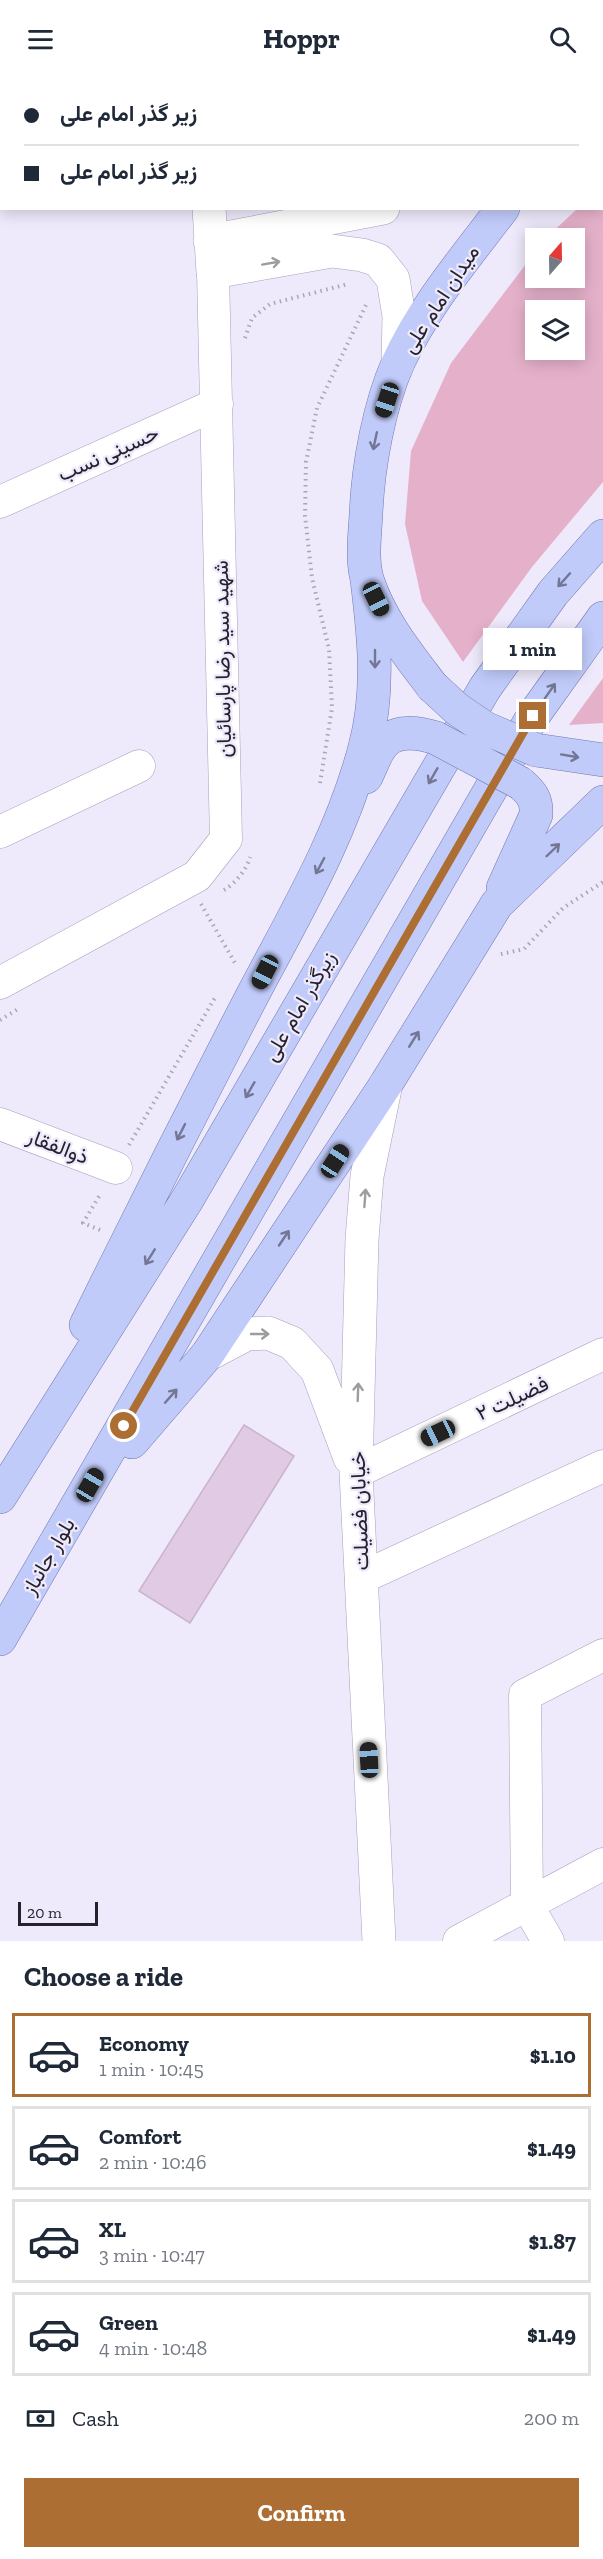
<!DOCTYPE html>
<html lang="en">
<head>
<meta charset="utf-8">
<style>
	:root { --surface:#fff; --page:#f6f6f7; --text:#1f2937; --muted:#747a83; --line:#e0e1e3; --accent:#ac6e33 }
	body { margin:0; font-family:"Zilla Slab",Vazirmatn,serif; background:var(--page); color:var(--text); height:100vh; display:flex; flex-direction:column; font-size:22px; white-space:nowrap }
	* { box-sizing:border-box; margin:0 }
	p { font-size:20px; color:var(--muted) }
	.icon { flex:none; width:33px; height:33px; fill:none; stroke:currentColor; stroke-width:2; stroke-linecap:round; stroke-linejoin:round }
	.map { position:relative; height:1863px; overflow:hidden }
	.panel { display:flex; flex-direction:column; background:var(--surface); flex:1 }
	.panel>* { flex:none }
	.hud { position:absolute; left:0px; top:0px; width:603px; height:132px; box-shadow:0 3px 15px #0003; display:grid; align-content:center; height:132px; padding:0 24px; background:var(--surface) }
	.needle { width:39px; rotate:20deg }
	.fabs { position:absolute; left:525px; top:150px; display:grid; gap:12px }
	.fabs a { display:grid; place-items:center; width:60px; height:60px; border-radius:0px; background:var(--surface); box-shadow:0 3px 15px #0003; font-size:30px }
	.scale { position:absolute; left:18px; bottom:15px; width:80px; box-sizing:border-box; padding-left:6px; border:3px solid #25222d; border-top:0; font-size:16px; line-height:21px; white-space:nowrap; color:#25222d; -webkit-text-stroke:4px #eee9fb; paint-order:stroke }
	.end { position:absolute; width:27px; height:27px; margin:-14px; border:8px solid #ac6e33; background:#fff; box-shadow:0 0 0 3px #fff }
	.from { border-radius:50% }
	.bubble { position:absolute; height:42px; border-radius:0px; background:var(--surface); box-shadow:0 3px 15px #0003; font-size:20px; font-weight:700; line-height:42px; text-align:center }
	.car { position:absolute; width:18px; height:36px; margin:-18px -9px; border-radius:8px; box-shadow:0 0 4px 2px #0007; background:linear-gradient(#222 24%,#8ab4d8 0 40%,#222 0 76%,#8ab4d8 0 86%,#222 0) }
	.hud b { display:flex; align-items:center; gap:21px; height:57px; font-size:22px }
	.hud b+b { border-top:2px solid var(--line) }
	.hud i { width:15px; height:15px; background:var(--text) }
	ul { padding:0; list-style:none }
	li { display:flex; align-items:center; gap:18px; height:84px; margin:0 12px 9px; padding:0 12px; border:3px solid var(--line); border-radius:0px }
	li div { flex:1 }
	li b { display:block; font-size:22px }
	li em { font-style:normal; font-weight:700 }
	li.on { border-color:var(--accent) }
	li>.icon { width:54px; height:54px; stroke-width:1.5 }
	h2 { padding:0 24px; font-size:27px; line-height:72px }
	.pay { display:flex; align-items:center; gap:15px; height:66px; padding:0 24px; font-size:22px }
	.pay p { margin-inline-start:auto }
	.button { display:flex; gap:12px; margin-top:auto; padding:12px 24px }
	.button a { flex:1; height:69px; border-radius:0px; background:var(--accent); color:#fff; font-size:24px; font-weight:700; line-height:69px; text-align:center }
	header { display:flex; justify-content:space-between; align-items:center; height:78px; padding:0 24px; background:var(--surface); font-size:27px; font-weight:700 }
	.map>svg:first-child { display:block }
</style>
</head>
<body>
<header><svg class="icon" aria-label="menu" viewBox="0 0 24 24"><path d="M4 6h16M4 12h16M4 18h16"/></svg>Hoppr<svg class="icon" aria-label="search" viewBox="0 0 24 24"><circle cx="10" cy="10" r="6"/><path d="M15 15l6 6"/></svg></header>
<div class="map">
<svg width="603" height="1863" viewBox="0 0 603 1863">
	<rect width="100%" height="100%" fill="#eee9fb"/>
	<path fill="#e5b1ca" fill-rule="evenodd" d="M 603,105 L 603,404 L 532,489 L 463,584 L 422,523 L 405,446 L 411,373 L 451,285 L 535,174 L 536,200 L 574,200 L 574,160 L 546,160 L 577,131 L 602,130 ZM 536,232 L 574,232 L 574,272 L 536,272 Z
		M 603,600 L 603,645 L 569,647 Z"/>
	<path fill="#e1cae3" stroke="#cab3cc" stroke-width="1.5" d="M 244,1347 L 294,1378 L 190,1545 L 139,1513 Z"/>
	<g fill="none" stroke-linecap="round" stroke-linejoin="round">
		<g stroke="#a89fbc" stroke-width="33">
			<path id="minor" d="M 0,424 L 217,326
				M 0,754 L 139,688
				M 0,905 L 197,798 L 226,761 L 213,194
				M 0,1046 L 116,1090
				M 356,1394 L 603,1276
				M 361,1500 L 603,1388
				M 459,1863 L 603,1786
				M 548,1863 L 527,1827 L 525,1617 L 603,1577"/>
		</g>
		<g stroke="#a89fbc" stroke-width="34">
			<path id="tertiary" d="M 203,0 L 204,2
				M 209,130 L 213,194 L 332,173 L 362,177 L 378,182 L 393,201 L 399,238 L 398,285
				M 210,163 L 383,130
				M 207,1277 L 247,1256 L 268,1255 L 292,1265 L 317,1292 L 350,1380
				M 379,1863 L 356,1394 L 362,1161 L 367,1098 L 386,1006"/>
		</g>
		<g stroke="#7079b0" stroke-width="34">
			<path id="primary" d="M 602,30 L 603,29
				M 432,608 C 408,576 381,543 368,504 C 361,484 365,456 366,436 C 368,388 379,328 398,285 C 424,228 466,179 503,130
				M 536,672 L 603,682
				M 366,699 C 371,689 377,671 385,664 C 398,651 421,655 436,660
				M 503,810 L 536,737 C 537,722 532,715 520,705
				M 86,1247 C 140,1137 195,1028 251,920 C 294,838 342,758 365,669 C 380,613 374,558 367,502
				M 132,1364 L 207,1277 L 386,1006 L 497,826 L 603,724
				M 0,1419 L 187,1122 L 485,610 L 553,515 L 603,458
				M 0,1561 L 533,638 L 603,540"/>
		</g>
		<path stroke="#aaa6b5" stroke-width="4" stroke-dasharray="1.5 4.5" stroke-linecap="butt" d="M 245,260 L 252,240 L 270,226 L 348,206
			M 320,705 L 332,630 L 329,571 L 312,500 L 305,438 L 306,384 L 317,330 L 366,227
			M 224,812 C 235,806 247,791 250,779
			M 201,826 L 235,885
			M 501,876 L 524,871 L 563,830 L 603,804
			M 0,942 L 18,931
			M 129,1067 L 216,918
			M 100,1152 L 83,1145 L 101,1115"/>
		<use href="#minor" stroke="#fff" stroke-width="32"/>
		<use href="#tertiary" stroke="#fff" stroke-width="33"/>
		<use href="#primary" stroke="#c1cbfa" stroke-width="33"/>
		<g stroke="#7079b0" stroke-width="34" stroke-linecap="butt">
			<path id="primary-bridge" d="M 432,608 L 457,631 L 485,650 L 536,672
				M 436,660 L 520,705"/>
		</g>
		<use href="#primary-bridge" stroke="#c1cbfa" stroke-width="33"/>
	</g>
	<defs><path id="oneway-shaft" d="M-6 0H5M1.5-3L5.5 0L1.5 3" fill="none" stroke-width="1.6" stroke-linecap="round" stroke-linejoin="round" transform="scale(1.5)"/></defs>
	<g stroke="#9d9ca0">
		<use href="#oneway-shaft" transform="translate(271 185) rotate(-10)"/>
		<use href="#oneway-shaft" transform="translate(365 1120) rotate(-86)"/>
		<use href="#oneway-shaft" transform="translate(260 1256)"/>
		<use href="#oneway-shaft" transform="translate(358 1314) rotate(-88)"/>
	</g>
	<g stroke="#737694">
		<use href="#oneway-shaft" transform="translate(375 363) rotate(102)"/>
		<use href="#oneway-shaft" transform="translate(564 502) rotate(132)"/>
		<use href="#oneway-shaft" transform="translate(375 581) rotate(90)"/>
		<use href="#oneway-shaft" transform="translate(550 613) rotate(-55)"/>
		<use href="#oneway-shaft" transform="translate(570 678) rotate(10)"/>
		<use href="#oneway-shaft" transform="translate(433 698) rotate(120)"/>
		<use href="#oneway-shaft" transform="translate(553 772) rotate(-44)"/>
		<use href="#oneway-shaft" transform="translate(320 788) rotate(118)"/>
		<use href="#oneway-shaft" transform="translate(414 961) rotate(-58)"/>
		<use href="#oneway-shaft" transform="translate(250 1012) rotate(120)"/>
		<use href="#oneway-shaft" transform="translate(181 1054) rotate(117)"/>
		<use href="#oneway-shaft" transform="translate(284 1160) rotate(-56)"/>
		<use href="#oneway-shaft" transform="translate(150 1179) rotate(122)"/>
		<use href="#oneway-shaft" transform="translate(171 1318) rotate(-49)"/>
	</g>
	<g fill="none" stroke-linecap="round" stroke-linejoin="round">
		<path stroke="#ac6e33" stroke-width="8" d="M 124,1348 L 533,638"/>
	</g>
	<g text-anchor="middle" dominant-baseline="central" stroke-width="4.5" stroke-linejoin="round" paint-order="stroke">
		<g font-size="21" fill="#25222d" stroke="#eee9fb">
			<text transform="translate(440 221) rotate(-57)">میدان امام علی</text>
			<text transform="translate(108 375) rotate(-24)">حسینی نسب</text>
			<text transform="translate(222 581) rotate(-91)">شهید سید رضا پارسائیان</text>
			<text transform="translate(299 928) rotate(-60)">زیرگذر امام علی</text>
			<text transform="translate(58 1068) rotate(21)">ذوالفقار</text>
			<text transform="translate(512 1320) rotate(-25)">فضیلت ۲</text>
			<text transform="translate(359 1433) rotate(-92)">خیابان فضیلت</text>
			<text transform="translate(48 1478) rotate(-60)">بلوار جانباز</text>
		</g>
	</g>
</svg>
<div class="fabs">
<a><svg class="needle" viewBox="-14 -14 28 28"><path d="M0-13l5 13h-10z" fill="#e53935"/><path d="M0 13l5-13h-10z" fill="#747a83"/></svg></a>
<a><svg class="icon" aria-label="layers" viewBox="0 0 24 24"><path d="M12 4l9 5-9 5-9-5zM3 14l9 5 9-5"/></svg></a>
</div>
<div class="scale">20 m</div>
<i class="end from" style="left:124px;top:1348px"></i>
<i class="end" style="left:533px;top:638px"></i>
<div class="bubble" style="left:483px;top:550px;width:99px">1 min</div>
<i class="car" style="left:387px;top:322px;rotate:198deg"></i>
<i class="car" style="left:376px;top:521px;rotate:154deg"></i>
<i class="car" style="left:265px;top:894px;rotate:207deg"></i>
<i class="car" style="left:335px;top:1083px;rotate:33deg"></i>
<i class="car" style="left:438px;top:1355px;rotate:245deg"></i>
<i class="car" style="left:90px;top:1407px;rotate:30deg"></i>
<i class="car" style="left:369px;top:1682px;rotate:357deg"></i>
<div class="hud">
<b><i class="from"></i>زیر گذر امام علی</b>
<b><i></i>زیر گذر امام علی</b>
</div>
</div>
<section class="panel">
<h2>Choose a ride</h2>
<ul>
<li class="on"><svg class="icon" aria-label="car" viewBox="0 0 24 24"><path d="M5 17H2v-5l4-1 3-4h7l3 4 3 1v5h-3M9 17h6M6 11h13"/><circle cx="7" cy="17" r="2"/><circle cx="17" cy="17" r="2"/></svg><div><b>Economy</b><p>1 min · 10:45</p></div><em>$1.10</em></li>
<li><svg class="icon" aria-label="car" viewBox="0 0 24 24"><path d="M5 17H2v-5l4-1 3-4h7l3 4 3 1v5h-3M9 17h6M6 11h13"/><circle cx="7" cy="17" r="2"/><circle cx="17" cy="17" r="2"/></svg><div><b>Comfort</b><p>2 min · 10:46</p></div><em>$1.49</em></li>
<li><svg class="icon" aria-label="car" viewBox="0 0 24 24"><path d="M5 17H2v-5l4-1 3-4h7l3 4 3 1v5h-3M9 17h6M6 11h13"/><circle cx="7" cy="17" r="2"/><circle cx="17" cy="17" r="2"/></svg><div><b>XL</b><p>3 min · 10:47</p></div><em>$1.87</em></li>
<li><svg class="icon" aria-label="car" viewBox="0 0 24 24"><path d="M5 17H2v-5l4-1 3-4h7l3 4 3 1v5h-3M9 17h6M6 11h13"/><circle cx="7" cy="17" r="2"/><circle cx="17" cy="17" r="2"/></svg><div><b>Green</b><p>4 min · 10:48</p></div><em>$1.49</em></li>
</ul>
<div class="pay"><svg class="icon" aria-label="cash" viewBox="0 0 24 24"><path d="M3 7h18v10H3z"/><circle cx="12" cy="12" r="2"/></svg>Cash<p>200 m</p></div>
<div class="button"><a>Confirm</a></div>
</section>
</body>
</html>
